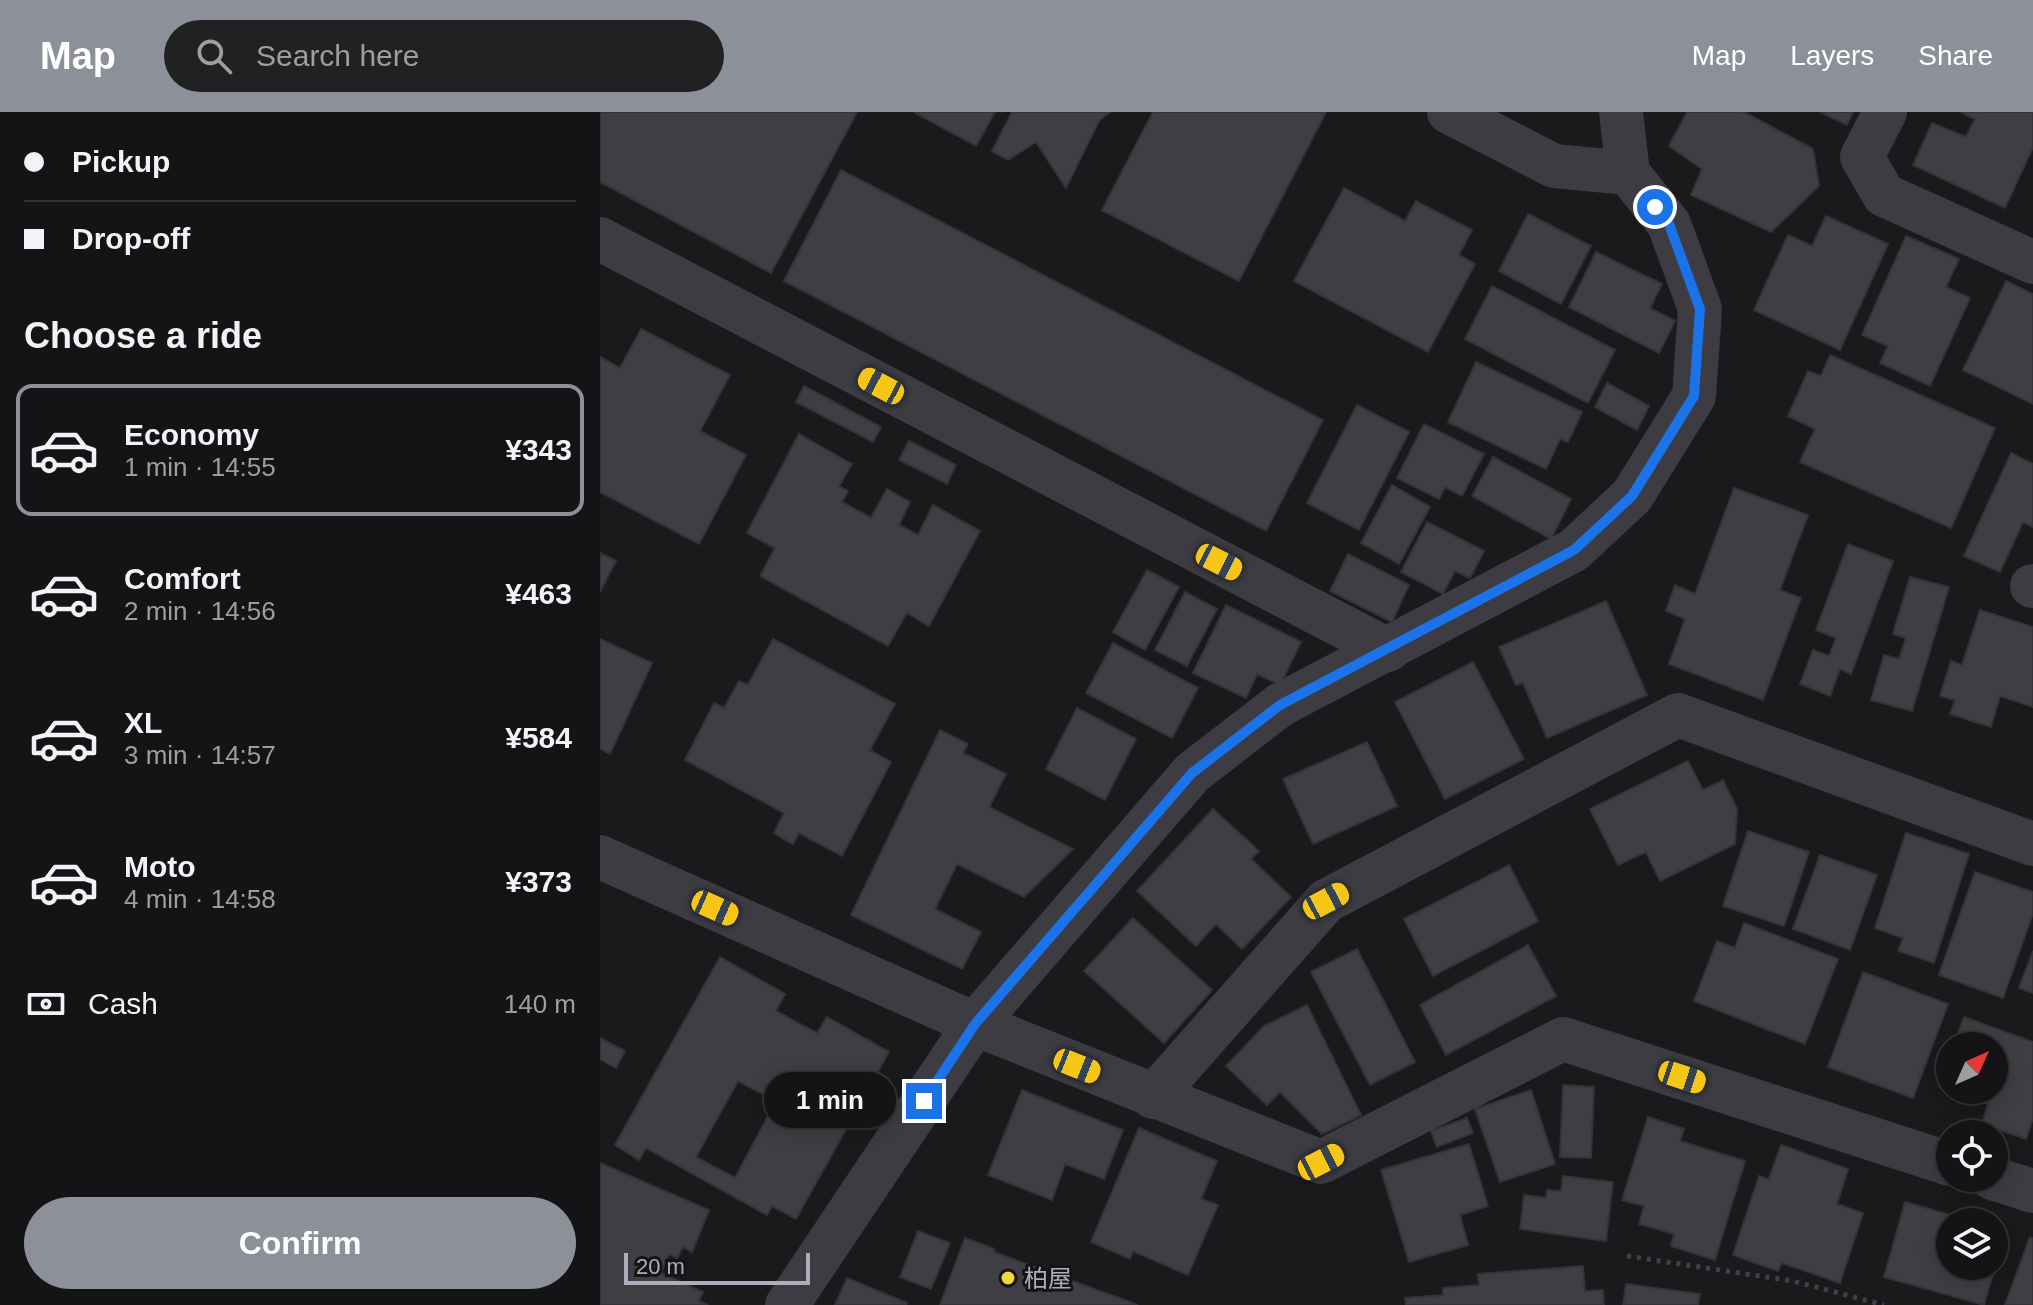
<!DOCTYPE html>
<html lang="en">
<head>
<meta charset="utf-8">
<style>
	:root { --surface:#141315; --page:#212022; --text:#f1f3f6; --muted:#9d9ea0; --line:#333234; --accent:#8c9099 }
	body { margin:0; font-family:Arial,"Noto Sans JP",sans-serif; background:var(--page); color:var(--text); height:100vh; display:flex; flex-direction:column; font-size:30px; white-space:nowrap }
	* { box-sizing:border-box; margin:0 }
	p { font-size:26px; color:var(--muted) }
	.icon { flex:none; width:44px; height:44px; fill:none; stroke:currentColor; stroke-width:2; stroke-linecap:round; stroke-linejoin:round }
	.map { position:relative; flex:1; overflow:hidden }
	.sheet { display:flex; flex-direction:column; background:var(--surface); width:600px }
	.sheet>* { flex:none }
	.guide { display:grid; align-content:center; height:176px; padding:0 24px; background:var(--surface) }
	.needle { width:52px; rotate:45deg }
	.controls { position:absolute; left:1336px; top:920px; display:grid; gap:16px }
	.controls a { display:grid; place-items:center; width:72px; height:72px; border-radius:50%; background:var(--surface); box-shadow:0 4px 20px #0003,0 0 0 2px var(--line); font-size:40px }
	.scale { position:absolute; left:24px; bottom:20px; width:186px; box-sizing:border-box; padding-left:8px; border:4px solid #acaebb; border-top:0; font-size:22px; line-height:28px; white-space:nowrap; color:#acaebb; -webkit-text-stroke:6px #151417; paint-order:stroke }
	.end { position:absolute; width:36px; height:36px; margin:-18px; border:10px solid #1a73e8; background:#fff; box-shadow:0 0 0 4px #fff }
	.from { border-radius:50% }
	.bubble { position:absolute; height:56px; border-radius:28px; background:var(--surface); box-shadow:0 4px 20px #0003,0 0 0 2px var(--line); font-size:26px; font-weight:700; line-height:56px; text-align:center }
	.car { position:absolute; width:24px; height:48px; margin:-24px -12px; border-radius:10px; box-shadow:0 0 6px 2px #0007; background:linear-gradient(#f5c518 24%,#345 0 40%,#f5c518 0 76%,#345 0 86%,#f5c518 0) }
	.guide b { display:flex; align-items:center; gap:28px; height:76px; font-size:30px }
	.guide b+b { border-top:2px solid var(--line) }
	.guide i { width:20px; height:20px; background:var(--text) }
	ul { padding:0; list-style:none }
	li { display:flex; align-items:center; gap:24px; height:132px; margin:0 16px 12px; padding:0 8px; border:4px solid transparent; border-radius:16px }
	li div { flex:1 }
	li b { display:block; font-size:30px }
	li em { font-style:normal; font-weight:700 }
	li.active { border-color:var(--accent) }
	li>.icon { width:72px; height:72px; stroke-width:1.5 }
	h2 { padding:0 24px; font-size:36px; line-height:96px }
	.pay { display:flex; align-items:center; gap:20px; height:88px; padding:0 24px; font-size:30px }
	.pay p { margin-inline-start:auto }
	.button { display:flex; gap:16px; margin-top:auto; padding:16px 24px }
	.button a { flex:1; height:92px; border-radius:48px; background:var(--accent); color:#fff; font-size:32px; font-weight:700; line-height:92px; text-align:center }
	header { display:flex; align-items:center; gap:48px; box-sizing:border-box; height:112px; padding:0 40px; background:var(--accent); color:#fff }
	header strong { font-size:38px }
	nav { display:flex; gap:44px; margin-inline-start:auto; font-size:28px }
	.search { width:560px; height:72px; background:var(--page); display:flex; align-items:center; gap:20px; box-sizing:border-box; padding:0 28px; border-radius:44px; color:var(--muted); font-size:30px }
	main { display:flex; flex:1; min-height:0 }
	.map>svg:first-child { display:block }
</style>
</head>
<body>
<header>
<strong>Map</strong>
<div class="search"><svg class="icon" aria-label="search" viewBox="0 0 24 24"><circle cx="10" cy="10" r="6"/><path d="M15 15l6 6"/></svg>Search here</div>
<nav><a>Map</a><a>Layers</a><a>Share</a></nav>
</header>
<main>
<section class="sheet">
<div class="guide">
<b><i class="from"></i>Pickup</b>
<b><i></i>Drop-off</b>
</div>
<h2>Choose a ride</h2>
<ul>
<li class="active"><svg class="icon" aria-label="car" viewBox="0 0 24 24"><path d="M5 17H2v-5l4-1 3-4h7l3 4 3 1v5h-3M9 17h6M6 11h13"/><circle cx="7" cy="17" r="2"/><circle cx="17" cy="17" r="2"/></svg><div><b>Economy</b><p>1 min · 14:55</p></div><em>¥343</em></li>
<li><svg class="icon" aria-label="car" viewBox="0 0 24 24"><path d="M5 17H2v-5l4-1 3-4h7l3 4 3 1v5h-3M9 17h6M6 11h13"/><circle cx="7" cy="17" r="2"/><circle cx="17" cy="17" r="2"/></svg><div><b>Comfort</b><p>2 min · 14:56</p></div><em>¥463</em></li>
<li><svg class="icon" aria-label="car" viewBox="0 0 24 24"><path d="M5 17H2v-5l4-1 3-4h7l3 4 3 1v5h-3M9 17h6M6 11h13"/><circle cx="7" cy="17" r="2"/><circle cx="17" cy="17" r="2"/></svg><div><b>XL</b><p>3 min · 14:57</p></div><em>¥584</em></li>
<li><svg class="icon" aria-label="car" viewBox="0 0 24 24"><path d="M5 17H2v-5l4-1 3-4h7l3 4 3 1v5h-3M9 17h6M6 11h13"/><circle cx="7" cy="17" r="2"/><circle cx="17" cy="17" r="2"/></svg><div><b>Moto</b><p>4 min · 14:58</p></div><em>¥373</em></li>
</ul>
<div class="pay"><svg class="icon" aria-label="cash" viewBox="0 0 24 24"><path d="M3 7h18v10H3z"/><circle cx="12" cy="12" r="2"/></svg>Cash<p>140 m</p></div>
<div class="button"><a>Confirm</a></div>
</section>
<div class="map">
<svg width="1433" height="1193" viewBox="0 0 1433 1193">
	<rect width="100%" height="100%" fill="#1a191c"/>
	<path fill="#3f3f43" stroke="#343438" stroke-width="2" fill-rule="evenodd" d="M 0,0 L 257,0 L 171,161 L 0,70 Z
		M 314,0 L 395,0 L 376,34 Z
		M 412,0 L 510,0 L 499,9 L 466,76 L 436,30 L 408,48 L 392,39 Z
		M 553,0 L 726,0 L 639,169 L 502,98 Z
		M 1087,0 L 1144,0 L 1213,37 L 1219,74 L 1171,120 L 1091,83 L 1102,57 L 1069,34 Z
		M 1220,0 L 1253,0 L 1247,13 Z
		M 1361,0 L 1433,0 L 1433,35 L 1405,96 L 1313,53 L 1332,11 L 1366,25 L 1375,7 Z
		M 241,58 L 723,308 L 666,419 L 184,169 Z
		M 744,76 L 805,109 L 816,89 L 872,118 L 859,143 L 875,152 L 828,240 L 694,169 Z
		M 928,102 L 991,134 L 961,192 L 899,159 Z
		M 1226,104 L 1288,132 L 1240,238 L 1154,198 L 1188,123 L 1212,134 Z
		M 1306,124 L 1359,147 L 1346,175 L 1370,186 L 1330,274 L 1280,251 L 1288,234 L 1262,223 Z
		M 996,140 L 1062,172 L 1050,196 L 1075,209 L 1059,241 L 969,195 Z
		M 1406,169 L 1433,182 L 1433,292 L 1363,258 Z
		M 892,174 L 1015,238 L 988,291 L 865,227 Z
		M 41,217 L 130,263 L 100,319 L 146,343 L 99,432 L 0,380 L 0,245 L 20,256 Z
		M 1230,243 L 1395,316 L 1351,416 L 1200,350 L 1215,317 L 1188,304 L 1208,259 L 1221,264 Z
		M 876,250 L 982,300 L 968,330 L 960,327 L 946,357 L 848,310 Z
		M 1007,271 L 1049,294 L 1037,318 L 995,295 Z
		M 204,274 L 281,315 L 273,330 L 196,290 Z
		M 757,293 L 809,320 L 759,418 L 707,391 Z
		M 824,312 L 884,342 L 862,384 L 845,375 L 839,387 L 797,366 Z
		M 199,322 L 252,352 L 239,374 L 248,379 L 242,390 L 271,406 L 287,377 L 310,390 L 299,413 L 318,423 L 333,393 L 380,419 L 329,514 L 307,501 L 288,534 L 160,464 L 175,436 L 147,421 Z
		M 309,329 L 356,353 L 347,372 L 299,348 Z
		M 1411,341 L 1433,352 L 1433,415 L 1423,410 L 1400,460 L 1364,444 Z
		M 893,345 L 971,387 L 951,427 L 872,384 Z
		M 792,373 L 830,395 L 799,452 L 761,431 Z
		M 1134,376 L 1208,403 L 1180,478 L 1201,486 L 1163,588 L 1069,552 L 1085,507 L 1066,499 L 1075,473 L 1095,482 Z
		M 827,410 L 884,439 L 870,466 L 855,459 L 843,482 L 801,460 Z
		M 1248,432 L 1293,449 L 1251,562 L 1240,557 L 1230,584 L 1200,572 L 1213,538 L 1229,544 L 1236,526 L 1216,518 Z
		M 0,441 L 16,449 L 0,480 Z
		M 748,442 L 809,473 L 792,510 L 730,479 Z
		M 547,458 L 579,475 L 545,538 L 513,520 Z
		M 1310,465 L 1349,475 L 1312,599 L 1271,588 L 1284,543 L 1299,547 L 1306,526 L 1293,522 Z
		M 585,480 L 617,497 L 587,554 L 555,538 Z
		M 1006,489 L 1047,583 L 947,626 L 923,571 L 916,573 L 899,535 Z
		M 626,493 L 701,530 L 680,573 L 657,562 L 646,586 L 593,561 Z
		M 1380,498 L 1433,515 L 1433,595 L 1400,584 L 1391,615 L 1350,602 L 1355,588 L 1340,584 L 1351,549 L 1362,553 Z
		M 0,527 L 52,551 L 10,642 L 0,637 Z
		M 173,527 L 295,592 L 270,638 L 291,650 L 242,744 L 199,721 L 193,732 L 174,721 L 184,701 L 85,648 L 114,591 L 124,596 L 139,569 L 148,573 Z
		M 513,531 L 598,576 L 572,626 L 486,581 Z
		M 873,550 L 924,647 L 845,687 L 795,590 Z
		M 477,596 L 536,627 L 505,688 L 446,657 Z
		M 340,618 L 368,632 L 363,641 L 406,662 L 389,695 L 473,737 L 424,785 L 357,752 L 335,797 L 381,820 L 362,857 L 251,803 Z
		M 767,630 L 797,694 L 713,732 L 683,667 Z
		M 1088,649 L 1103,678 L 1123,668 L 1137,697 L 1135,732 L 1060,769 L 1046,740 L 1018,753 L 990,697 Z
		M 613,697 L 659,739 L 651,747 L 691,785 L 642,837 L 616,812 L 596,834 L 537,779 Z
		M 1148,719 L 1209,740 L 1184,814 L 1123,794 Z
		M 1306,721 L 1369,742 L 1334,851 L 1298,839 L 1303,826 L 1275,816 Z
		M 1220,743 L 1277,763 L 1250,838 L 1193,817 Z
		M 909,753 L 938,809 L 833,864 L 804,807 Z
		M 1375,760 L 1433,780 L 1433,801 L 1403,886 L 1339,863 Z
		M 533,806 L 612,878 L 564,931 L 484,859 Z
		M 1144,811 L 1238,847 L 1205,932 L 1094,889 L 1117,829 L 1135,836 Z
		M 928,833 L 956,884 L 846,943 L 820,893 Z
		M 757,837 L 815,950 L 770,973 L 711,860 Z
		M 1433,839 L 1433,881 L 1419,876 Z
		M 120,845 L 185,882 L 176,899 L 217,921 L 227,905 L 289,940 L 196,1107 L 172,1094 L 167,1103 L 46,1036 L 39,1048 L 15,1033 ZM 138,969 L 176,989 L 135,1066 L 96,1045 Z
		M 1263,860 L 1348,892 L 1313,986 L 1228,955 Z
		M 707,893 L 761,1003 L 722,1022 L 680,980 L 667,993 L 626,954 L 664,914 Z
		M 1364,905 L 1433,930 L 1433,1006 L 1426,1027 L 1382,1012 L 1388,992 L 1339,975 L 1350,944 L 1350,978 L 1394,978 L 1394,934 L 1353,934 Z
		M 0,926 L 25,939 L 16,956 L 0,947 Z
		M 963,973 L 994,975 L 991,1046 L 960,1045 Z
		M 422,978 L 523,1018 L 504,1067 L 465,1052 L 452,1088 L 388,1063 Z
		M 931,978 L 955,1052 L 900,1070 L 875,997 Z
		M 1048,1005 L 1084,1017 L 1080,1029 L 1145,1049 L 1115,1148 L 1071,1134 L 1074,1122 L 1039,1112 L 1044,1094 L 1022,1088 Z
		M 867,1006 L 873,1021 L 837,1035 L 831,1019 Z
		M 539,1016 L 617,1049 L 601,1087 L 618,1093 L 588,1163 L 533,1139 L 530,1147 L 491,1130 Z
		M 869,1032 L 888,1094 L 860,1103 L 868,1133 L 809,1150 L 781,1058 Z
		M 1181,1033 L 1248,1057 L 1237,1092 L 1263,1101 L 1240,1171 L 1182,1151 L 1178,1159 L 1133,1143 L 1159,1064 L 1169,1067 Z
		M 0,1051 L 109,1098 L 92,1140 L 83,1135 L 77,1146 L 69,1142 L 61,1161 L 103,1180 L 99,1189 L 108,1193 L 0,1193 Z
		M 963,1064 L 1013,1070 L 1006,1129 L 920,1117 L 924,1083 L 946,1086 L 947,1078 L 961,1079 Z
		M 1305,1090 L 1375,1110 L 1350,1110 L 1350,1154 L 1394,1154 L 1394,1147 L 1397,1148 L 1384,1193 L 1284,1165 Z
		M 318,1119 L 350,1131 L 331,1177 L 300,1165 Z
		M 1430,1125 L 1433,1127 L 1433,1193 L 1405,1193 Z
		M 365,1126 L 395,1137 L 394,1140 L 538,1193 L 340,1193 Z
		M 983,1154 L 985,1179 L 1003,1178 L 1004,1193 L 806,1193 L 805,1186 L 843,1183 L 843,1176 L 879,1173 L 878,1162 Z
		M 247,1166 L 307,1191 L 306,1193 L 235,1193 Z
		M 1026,1172 L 1100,1182 L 1098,1193 L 1023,1193 Z"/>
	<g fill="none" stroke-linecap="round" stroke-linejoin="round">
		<path stroke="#404148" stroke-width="5" stroke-dasharray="4 6" stroke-linecap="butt" d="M 1027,1144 L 1193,1169 L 1284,1193"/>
		<path stroke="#3d3c43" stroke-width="44" d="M 849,0 L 954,54 L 1028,61
			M 1285,0 L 1262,45 L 1284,83 L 1433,150
			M 0,127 L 788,538
			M 1432,474 L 1433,474
			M 0,745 L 375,912 L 721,1050 L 963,927 L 1350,1052
			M 553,985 L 726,789 L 1078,603 L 1433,732
			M 1392,1066 L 1433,1079
			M 187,1193 L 375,912 L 592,661 L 680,593 L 974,438 L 1032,384 L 1094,284 L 1100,197 L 1069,112 L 1028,61 L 1021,0"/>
	</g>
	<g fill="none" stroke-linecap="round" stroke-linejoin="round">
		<path stroke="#1a73e8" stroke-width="10" d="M 324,989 L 375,912 L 592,661 L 680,593 L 974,438 L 1032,384 L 1094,284 L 1100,197 L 1069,112 L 1055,95"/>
	</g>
	<circle fill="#f0d93d" stroke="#151417" stroke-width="3" cx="408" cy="1166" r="8"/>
	<g text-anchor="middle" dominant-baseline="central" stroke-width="6" stroke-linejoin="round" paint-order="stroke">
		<g font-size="24" fill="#acaebb" stroke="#151417" text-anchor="start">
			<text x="424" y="1166">柏屋</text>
		</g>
	</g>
</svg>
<div class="controls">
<a><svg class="needle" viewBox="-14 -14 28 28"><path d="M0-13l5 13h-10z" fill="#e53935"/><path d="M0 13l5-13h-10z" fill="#9d9ea0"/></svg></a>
<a><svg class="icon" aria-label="locate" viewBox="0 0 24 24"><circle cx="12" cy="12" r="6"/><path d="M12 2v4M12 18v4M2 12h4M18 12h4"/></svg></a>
<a><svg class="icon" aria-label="layers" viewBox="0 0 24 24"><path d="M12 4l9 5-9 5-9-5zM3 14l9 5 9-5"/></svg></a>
</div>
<div class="scale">20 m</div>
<i class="end from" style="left:1055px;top:95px"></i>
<i class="end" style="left:324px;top:989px"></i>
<div class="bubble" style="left:164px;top:960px;width:132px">1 min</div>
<i class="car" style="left:281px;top:274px;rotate:298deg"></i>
<i class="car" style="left:619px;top:450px;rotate:117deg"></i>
<i class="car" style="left:726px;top:789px;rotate:62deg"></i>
<i class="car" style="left:115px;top:796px;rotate:114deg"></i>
<i class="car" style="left:477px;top:954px;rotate:112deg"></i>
<i class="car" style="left:1082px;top:965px;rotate:108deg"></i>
<i class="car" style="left:721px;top:1050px;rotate:63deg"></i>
</div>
</main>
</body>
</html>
